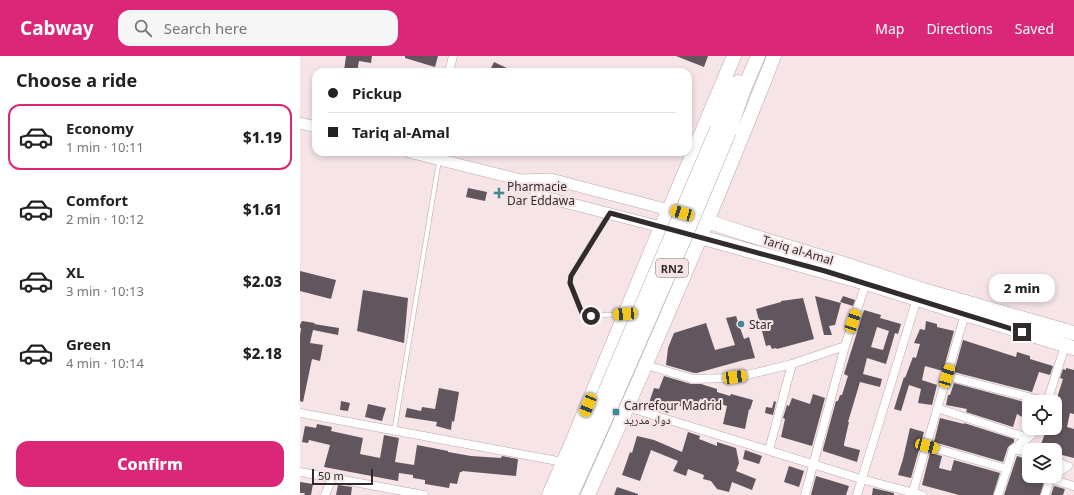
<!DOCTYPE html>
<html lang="en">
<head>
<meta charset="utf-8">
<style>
	:root { --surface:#fff; --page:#f6f6f6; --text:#222; --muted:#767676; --line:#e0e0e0; --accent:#db2777 }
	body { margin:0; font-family:"Noto Sans","Noto Naskh Arabic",sans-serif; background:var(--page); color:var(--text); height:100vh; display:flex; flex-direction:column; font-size:15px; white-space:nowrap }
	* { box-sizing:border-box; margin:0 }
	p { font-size:13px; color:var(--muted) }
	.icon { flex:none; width:22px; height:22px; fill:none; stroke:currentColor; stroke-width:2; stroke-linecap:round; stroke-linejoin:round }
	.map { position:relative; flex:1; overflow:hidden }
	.sheet { display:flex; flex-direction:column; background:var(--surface); width:300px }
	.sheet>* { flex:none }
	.hud { position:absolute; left:12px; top:12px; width:380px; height:88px; border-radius:12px; box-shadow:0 2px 6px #0003; display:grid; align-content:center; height:88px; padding:0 16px; background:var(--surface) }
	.tools { position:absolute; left:722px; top:339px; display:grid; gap:8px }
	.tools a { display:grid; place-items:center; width:40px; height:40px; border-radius:8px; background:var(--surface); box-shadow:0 2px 6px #0003; font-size:20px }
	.scale { position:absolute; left:12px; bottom:10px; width:61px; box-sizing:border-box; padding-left:4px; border:2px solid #322b2c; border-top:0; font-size:11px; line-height:14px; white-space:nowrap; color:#322b2c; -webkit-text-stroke:3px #f6e4e7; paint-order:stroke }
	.end { position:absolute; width:18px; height:18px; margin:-9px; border:5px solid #322b2c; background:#fff; box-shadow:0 0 0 2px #fff }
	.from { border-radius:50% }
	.bubble { position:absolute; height:28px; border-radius:12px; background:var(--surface); box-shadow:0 2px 6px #0003; font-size:13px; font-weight:800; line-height:28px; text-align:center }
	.car { position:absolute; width:12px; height:24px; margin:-12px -6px; border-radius:5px; box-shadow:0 0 3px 1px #0007; background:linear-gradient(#f5c518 24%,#345 0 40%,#f5c518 0 76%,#345 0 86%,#f5c518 0) }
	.hud b { display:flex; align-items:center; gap:14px; height:38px; font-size:15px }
	.hud b+b { border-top:1px solid var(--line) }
	.hud i { width:10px; height:10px; background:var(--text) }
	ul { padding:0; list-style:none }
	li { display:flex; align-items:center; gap:12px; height:66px; margin:0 8px 6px; padding:0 8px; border:2px solid transparent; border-radius:12px }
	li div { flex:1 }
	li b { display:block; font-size:15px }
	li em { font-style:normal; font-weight:800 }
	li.current { border-color:var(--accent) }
	li>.icon { width:36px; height:36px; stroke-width:1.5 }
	h2 { padding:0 16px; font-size:18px; line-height:48px }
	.action { display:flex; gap:8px; margin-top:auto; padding:8px 16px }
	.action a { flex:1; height:46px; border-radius:12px; background:var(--accent); color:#fff; font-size:16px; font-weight:800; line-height:46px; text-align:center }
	header { display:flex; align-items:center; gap:24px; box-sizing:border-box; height:56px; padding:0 20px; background:var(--accent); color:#fff }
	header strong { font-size:19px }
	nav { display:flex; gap:22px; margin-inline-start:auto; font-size:14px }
	.search { width:280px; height:36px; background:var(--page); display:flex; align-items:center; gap:10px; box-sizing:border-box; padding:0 14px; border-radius:12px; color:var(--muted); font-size:15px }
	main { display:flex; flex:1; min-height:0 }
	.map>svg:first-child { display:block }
</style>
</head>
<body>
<header>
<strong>Cabway</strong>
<div class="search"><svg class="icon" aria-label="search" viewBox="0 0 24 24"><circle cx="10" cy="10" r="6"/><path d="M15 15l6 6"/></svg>Search here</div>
<nav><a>Map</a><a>Directions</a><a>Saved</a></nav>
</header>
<main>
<section class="sheet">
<h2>Choose a ride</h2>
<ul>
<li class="current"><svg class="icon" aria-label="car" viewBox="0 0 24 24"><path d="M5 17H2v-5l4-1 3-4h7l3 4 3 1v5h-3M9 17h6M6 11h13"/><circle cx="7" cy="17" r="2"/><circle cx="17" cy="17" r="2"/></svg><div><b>Economy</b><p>1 min · 10:11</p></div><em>$1.19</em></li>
<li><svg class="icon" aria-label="car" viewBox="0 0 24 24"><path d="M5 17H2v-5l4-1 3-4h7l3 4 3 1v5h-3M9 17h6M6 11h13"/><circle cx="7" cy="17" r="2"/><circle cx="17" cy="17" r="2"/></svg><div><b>Comfort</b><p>2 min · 10:12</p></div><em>$1.61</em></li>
<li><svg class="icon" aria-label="car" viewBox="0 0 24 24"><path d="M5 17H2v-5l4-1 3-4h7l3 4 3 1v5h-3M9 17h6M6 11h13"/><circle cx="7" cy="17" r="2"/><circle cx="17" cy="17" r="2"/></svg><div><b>XL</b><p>3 min · 10:13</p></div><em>$2.03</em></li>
<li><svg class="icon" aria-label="car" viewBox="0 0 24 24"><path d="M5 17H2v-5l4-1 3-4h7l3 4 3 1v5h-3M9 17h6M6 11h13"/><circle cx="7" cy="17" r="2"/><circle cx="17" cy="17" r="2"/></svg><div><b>Green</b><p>4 min · 10:14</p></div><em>$2.18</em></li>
</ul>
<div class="action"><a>Confirm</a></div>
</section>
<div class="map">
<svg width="774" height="439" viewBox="0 0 774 439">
	<rect width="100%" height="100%" fill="#f6e4e7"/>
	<path fill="#61565e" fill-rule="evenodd" d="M 46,0 L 72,0 L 71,7 L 59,5 L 57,16 L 44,15 Z
		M 105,0 L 138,0 L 135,11 L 105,2 Z
		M 376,0 L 408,0 L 404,11 Z
		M 194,6 L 215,16 L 189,16 Z
		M 168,132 L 187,136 L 185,145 L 166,141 Z
		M 0,215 L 36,224 L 31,243 L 0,235 Z
		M 63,234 L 108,242 L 104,287 L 57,275 Z
		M 515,240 L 541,247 L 535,269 L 529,270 L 532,279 L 524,279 Z
		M 543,240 L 555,244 L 553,250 L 540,246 Z
		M 503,242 L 514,283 L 477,293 L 476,292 L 472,293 L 470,289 L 466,290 L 456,253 L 481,246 L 481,245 Z
		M 564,254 L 581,259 L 580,262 L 601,268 L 598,278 L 595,277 L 586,308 L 567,302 L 563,318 L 582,323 L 580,331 L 560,326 L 548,366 L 549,366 L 544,388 L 544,390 L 560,394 L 557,406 L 523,395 L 523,393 L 536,345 L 538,345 L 540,339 L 542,339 L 548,320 L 544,318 ZM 577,271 L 589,275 L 583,294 L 571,291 Z
		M 436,260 L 444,283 L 449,281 L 455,302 L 444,304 L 397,317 L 394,317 L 366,309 L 368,292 L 374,277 L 406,267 L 415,294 L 435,289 L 426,262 Z
		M 2,265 L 15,267 L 14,268 L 39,272 L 38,279 L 13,274 L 10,287 L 23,289 L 20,305 L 12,303 L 3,346 L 0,345 L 0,280 L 1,272 L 0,272 L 0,269 Z
		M 626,265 L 637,268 L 637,271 L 654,275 L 643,315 L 625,310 L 622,324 L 637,329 L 632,349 L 618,347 L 621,333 L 609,329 L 601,355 L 594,353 L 604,321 L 605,322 L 613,301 L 616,302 L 620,288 L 614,287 L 620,273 L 625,274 Z
		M 663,284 L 716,301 L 717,296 L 730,300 L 730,303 L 753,310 L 750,319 L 739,316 L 732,336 L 654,316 Z
		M 766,312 L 774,314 L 774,358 L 770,357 L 767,371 L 774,373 L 774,402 L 762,399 L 762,397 L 755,395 L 755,394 L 740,391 L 747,372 L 755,372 L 755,341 L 757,342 L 763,323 L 760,322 L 763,313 L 766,314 Z
		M 364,320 L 391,328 L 401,328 L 417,333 L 417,336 L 430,340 L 431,338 L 453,344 L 450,354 L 449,353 L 445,373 L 423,368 L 427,350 L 414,346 L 400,343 L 395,355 L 371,347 L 368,357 L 348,350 L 354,332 L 359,333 Z
		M 654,327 L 724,346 L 722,351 L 729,355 L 729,365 L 717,358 L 713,371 L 666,356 L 667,353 L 646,349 L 648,339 L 650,339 Z
		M 139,332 L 159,336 L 154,366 L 152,365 L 151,374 L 136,370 L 137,366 L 105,361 L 107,352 L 121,355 L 122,351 L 135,353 Z
		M 513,338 L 525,342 L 512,390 L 481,381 L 485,363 L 483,362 L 487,349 L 489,350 L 492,342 L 510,348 Z
		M 41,345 L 50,347 L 48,355 L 40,354 Z
		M 474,345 L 476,346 L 473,359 L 465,357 L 466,351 L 472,352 Z
		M 68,348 L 86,352 L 82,365 L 65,361 Z
		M 640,362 L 664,368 L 664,367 L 714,383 L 714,386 L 708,391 L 703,406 L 634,386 Z
		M 17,368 L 32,371 L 31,375 L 63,382 L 60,398 L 80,402 L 84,379 L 99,382 L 95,406 L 114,409 L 117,389 L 148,395 L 148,396 L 171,400 L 201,402 L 202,400 L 218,403 L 216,420 L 162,415 L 162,416 L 160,416 L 157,428 L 150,427 L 149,432 L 125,428 L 125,424 L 113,422 L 113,419 L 99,417 L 98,425 L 24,411 L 30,389 L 9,384 L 8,387 L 2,386 L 5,370 L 16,372 Z
		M 610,372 L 624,376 L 611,422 L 598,419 L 603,403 Z
		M 388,376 L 400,380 L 399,383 L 417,390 L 417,386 L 436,392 L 439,407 L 436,415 L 456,423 L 452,434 L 432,426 L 429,436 L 417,433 L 411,425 L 403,423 L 404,419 L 388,413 L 386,420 L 373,415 L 378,405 L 351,394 L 340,425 L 322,419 L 330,396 L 332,397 L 337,380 L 354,384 L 382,396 Z
		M 445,394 L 462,400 L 459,408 L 443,403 Z
		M 630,397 L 642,400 L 639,412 L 651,415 L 654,404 L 700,417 L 693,439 L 659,439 L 622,429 Z
		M 717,400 L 729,404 L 729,411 L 727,420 L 746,420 L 740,439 L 704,439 Z
		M 489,410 L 504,415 L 499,431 L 484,426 Z
		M 516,420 L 549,430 L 546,439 L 511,439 Z
		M 0,426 L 13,428 L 11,439 L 4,439 L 5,437 L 0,437 Z
		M 38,429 L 52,431 L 51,439 L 36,439 Z
		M 754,430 L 765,433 L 763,439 L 751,439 Z
		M 317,431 L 338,438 L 338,439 L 314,439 Z
		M 573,432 L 594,437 L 594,439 L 572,439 Z"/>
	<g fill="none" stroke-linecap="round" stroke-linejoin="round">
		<g stroke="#b9a8ab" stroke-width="5">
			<path id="service" d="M 308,159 L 271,220 L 270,227 L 282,257 L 291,260 L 321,258
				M 94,376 L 139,105"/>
		</g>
		<g stroke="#b9a8ab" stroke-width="9">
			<path id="minor" d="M 149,16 L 153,0
				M 346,309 L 393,323 L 427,322 L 443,320 L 492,308 L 545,290
				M 647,320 L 747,346 L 765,290
				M 327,351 L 561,423 L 622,439
				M 637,352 L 728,382 L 739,372
				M 0,357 L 263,406
				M 627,390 L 707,413 L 698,439
				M 713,393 L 729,396
				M 469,394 L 492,308
				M 755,405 L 768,410 L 755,418
				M 707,413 L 713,393 L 728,382
				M 0,416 L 124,439
				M 750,423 L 774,430
				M 25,439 L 32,422
				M 505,439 L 545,290 L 566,227
				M 557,439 L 615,249 L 618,243
				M 612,439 L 665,258
				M 745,439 L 750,423 L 752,421"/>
		</g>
		<g stroke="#b9a8ab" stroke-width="12">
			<path id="tertiary" d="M 0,67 L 16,71
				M 109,96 L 221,124 L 251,123 L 369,154
				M 221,124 L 245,141 L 361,171"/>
		</g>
		<g stroke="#b9a8ab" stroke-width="15">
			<path id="trunk" d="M 417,73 L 438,26
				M 429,76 L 444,33 L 458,0
				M 398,162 L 443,177 L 541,207 L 623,234 L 774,277
				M 393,179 L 566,227 L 774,292
				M 249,439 L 273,384 L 361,171 L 369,154 L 434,0
				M 261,439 L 303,341
				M 271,439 L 313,346
				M 288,439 C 353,294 416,148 474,0"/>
		</g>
		<use href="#service" stroke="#fff" stroke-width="4"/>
		<use href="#minor" stroke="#fff" stroke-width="8"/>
		<use href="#tertiary" stroke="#fff" stroke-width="11"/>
		<use href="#trunk" stroke="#fff" stroke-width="14"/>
		<g stroke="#b9a8ab" stroke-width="15" stroke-linecap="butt">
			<path id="trunk-bridge" d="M 303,341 L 417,73
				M 313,346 L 385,181 L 429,76"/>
		</g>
		<use href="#trunk-bridge" stroke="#fff" stroke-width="14"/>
	</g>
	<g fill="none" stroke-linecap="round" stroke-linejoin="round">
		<path stroke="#322b2c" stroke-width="5" d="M 291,260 L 282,257 L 270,227 L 271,220 L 310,157 L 525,215 L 722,276"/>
	</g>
	<g fill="#438994" stroke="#f6e4e7" stroke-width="1.5">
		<path d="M197 131h4v4h4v4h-4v4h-4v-4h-4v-4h4z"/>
		<circle cx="441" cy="268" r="4"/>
		<rect x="312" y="352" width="8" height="8" rx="2"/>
	</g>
	<g text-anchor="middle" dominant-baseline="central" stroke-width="4" stroke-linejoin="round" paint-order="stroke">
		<rect fill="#f6e4e7" stroke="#6d6264" stroke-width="1" x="356" y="203" width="32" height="18" rx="3"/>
		<g font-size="11" font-weight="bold" fill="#322b2c">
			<text x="372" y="212">RN2</text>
		</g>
		<g font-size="12" fill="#322b2c" stroke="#f6e4e7" text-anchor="start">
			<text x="207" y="130">Pharmacie<tspan x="207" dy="14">Dar Eddawa</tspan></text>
			<text x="449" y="268">Star</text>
			<text x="324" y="349">Carrefour Madrid<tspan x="324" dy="14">دوار مدريد</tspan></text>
		</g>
		<g font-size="12" fill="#322b2c" stroke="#f6e4e7">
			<text transform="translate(498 194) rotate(17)">Tariq al-Amal</text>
		</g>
	</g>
</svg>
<div class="tools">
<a><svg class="icon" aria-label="locate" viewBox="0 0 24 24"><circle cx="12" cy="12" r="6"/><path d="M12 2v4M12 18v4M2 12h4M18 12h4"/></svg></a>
<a><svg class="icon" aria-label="layers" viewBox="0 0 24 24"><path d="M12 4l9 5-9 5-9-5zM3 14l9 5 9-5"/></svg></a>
</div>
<div class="scale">50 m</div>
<i class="end from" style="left:291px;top:260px"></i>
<i class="end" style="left:722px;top:276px"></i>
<div class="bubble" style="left:689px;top:218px;width:66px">2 min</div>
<i class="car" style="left:382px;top:157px;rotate:286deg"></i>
<i class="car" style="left:325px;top:258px;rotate:266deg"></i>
<i class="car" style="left:553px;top:265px;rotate:18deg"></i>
<i class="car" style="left:647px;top:320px;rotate:17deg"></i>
<i class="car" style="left:435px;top:321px;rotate:82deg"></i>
<i class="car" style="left:288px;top:349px;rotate:202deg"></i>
<i class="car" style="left:627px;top:390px;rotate:105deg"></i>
<div class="hud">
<b><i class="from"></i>Pickup</b>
<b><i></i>Tariq al-Amal</b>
</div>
</div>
</main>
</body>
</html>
